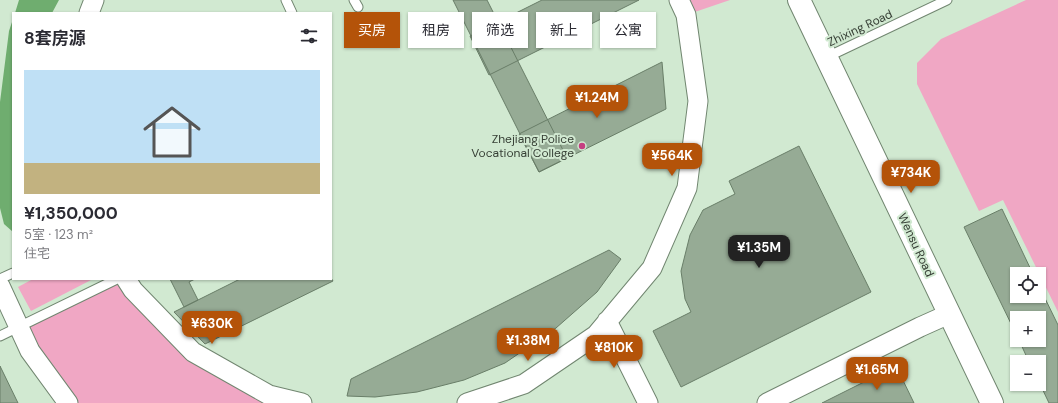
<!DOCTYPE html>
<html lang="zh">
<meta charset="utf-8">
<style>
:root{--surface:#fff;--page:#f7f7f7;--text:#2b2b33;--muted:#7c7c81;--line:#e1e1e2;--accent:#b45309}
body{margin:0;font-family:"DM Sans","Noto Sans SC",sans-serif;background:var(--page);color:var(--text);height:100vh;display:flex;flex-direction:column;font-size:15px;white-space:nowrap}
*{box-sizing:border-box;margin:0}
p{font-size:13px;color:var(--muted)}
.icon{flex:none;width:22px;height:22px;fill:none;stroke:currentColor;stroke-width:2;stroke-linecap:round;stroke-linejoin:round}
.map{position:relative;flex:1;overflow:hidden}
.side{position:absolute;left:12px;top:12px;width:320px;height:268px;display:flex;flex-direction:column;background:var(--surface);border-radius:0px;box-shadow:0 1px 3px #0004}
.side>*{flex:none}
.banner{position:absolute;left:344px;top:12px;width:380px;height:36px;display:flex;gap:8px}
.tools{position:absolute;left:1010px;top:267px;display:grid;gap:8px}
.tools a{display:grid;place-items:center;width:36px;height:36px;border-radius:0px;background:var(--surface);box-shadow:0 1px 3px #0004;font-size:20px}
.price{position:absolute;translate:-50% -34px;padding:0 9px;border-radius:8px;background:var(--accent);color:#fff;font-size:13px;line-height:26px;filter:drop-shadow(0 1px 2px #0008)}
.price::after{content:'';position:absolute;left:50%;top:24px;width:12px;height:9px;margin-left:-6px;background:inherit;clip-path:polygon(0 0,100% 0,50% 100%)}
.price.active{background:#222;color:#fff}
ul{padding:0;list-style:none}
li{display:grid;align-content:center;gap:8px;height:212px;padding:0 12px}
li+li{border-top:1px solid var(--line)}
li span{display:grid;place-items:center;height:124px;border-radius:0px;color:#555}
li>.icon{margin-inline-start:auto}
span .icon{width:72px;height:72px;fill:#fffc;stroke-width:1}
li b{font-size:17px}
h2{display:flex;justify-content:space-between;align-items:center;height:48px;padding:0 12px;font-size:17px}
.pill{padding:0 14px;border-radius:0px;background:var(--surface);box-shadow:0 1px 3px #0004;font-size:14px;line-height:36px}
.pill.active{background:var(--accent);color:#fff}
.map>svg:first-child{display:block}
.green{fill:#f0a7c4}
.water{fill:#6fad6f}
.building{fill:#96ab95;stroke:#697e68}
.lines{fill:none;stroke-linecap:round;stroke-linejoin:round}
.service-casing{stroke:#718670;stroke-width:11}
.minor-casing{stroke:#718670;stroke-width:21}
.tertiary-casing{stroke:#718670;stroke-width:24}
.service{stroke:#fff;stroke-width:9}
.minor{stroke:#fff;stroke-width:19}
.tertiary{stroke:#fff;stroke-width:22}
.poi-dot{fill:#c53f81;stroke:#d1e9d1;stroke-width:1.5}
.labels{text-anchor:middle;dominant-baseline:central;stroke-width:4;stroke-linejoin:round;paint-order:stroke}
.street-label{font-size:12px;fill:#363f35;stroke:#d1e9d1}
.poi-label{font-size:12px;fill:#363f35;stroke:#d1e9d1;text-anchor:end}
</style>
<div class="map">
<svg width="1058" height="403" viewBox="0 0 1058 403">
<rect width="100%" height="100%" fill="#d1e9d1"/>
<path class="green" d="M 679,0 L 730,0 L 686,15 Z
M 1026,0 L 1058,0 L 1058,312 L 1003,200 L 979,211 L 917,84 L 917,63 L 941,39 Z
M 33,279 L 93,279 L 31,311 L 18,287 Z
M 117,279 L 193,352 L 302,403 L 68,403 L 19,327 Z"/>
<path class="water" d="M 19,0 L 59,0 L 52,13 L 15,13 Z
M 13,19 L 13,232 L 4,224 L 0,208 L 0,102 L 9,31 Z"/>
<path class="building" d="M 453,0 L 487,0 L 567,158 L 539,172 Z
M 542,0 L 639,0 L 489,75 L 470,36 Z
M 662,62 L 666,109 L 539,172 L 519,134 Z
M 799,146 L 871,292 L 681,387 L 653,331 L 691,312 L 685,299 L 681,271 L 690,235 L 703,210 L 735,194 L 729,181 Z
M 1002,209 L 1033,274 L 1017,274 L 1017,296 L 1039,296 L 1039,286 L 1058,325 L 1058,403 L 1049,403 L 1039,382 L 1039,362 L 1029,362 L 1019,340 L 1039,340 L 1039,318 L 1017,318 L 1017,336 L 964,227 Z
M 609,250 L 621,259 L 597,292 L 556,328 L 505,363 L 464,380 L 417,392 L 375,397 L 347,396 L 351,379 Z
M 331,278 L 333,281 L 205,344 L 174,312 L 240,279 L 331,279 Z
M 170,279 L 195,279 L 189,282 L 198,300 L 184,307 Z
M 0,366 L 18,403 L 0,403 Z
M 896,366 L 914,403 L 822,403 Z"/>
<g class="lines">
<defs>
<path id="service" d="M 286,0 L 292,13
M 354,0 L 358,7
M 827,57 L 947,0
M 0,279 L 13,273
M 0,336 L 117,279"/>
<path id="minor" d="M 89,13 L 94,0
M 126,279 L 133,290 L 193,352 L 269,395 L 302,403
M 0,286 L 30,351 L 68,403
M 607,321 L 648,403
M 467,403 L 524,384 L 596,335 L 652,268 L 687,188 L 698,101 L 686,15 L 679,0
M 767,403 L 920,327 L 949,314"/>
<path id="tertiary" d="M 799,0 L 992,403"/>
</defs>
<use href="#service" class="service-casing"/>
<use href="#minor" class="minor-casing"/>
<use href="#tertiary" class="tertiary-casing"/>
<use href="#service" class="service"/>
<use href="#minor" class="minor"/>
<use href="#tertiary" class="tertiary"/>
</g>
<circle class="poi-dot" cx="582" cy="146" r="4"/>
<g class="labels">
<g class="street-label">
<text transform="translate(860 28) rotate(-25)">Zhixing Road</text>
<text transform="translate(916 245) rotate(65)">Wensu Road</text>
</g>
<g class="poi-label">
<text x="574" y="139">Zhejiang Police<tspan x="574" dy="14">Vocational College</tspan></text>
</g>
</g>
</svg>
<div class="tools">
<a><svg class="icon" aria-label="locate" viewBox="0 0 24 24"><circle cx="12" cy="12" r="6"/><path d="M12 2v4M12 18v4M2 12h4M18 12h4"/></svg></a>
<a>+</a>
<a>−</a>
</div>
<b class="price" style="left:597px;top:119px">¥1.24M</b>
<b class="price" style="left:672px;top:177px">¥564K</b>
<b class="price" style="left:911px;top:194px">¥734K</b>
<b class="price active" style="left:759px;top:269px">¥1.35M</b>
<b class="price" style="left:212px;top:345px">¥630K</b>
<b class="price" style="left:528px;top:362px">¥1.38M</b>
<b class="price" style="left:614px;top:369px">¥810K</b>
<b class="price" style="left:877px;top:391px">¥1.65M</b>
<div class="banner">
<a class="pill active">买房</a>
<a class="pill">租房</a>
<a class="pill">筛选</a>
<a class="pill">新上</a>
<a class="pill">公寓</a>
</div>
<section class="side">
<h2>8套房源<svg class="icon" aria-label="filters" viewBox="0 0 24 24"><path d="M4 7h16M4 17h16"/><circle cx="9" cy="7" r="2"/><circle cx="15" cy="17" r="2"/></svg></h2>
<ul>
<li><span style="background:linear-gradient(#bfe0f5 75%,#c2b280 0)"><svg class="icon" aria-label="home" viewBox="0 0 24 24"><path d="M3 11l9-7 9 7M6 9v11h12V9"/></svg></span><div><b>¥1,350,000</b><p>5室 · 123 m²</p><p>住宅</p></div></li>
</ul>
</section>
</div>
